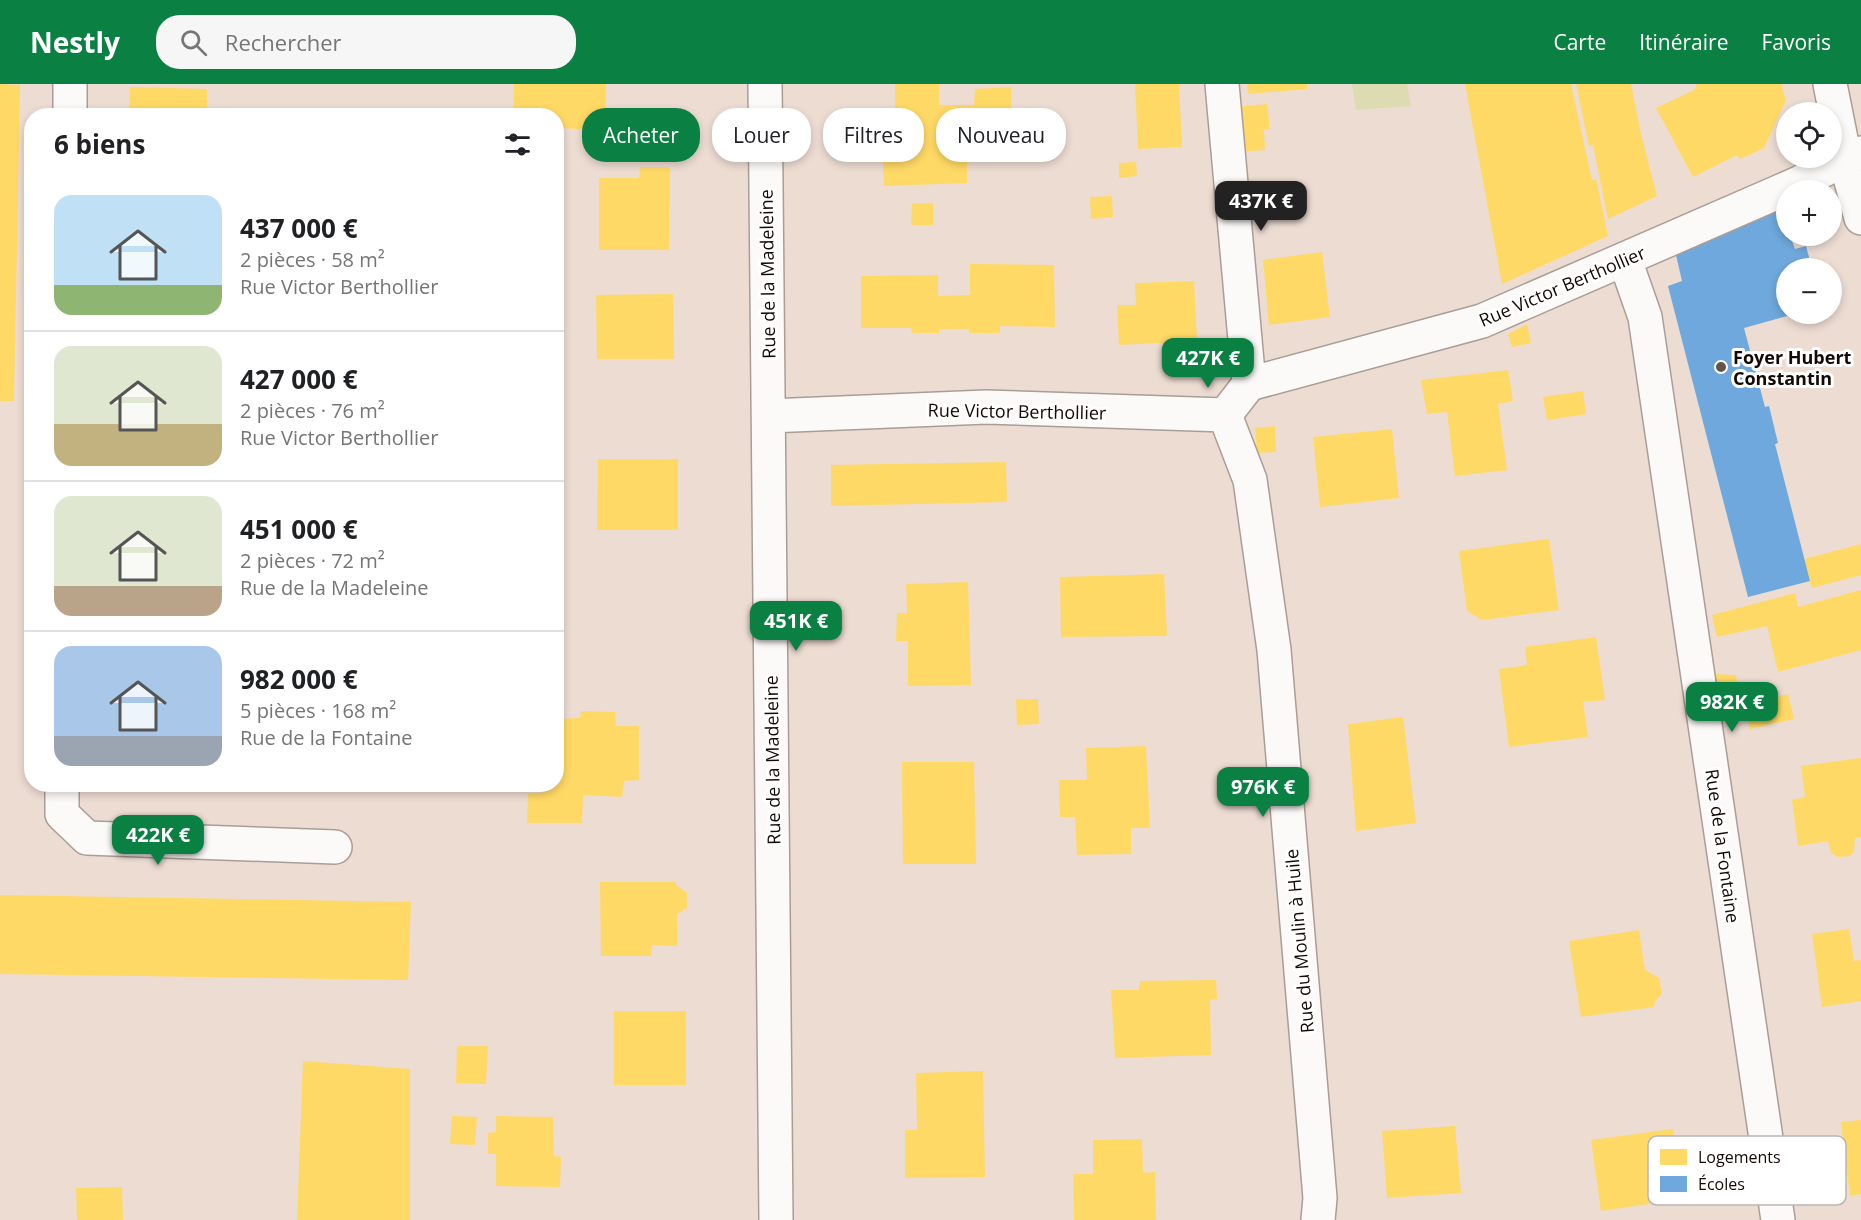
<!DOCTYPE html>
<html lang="fr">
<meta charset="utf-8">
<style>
:root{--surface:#fff;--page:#f6f6f6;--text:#202124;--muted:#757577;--line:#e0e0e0;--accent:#0b8043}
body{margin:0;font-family:"Open Sans",sans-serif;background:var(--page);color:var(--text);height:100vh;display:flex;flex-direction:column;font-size:22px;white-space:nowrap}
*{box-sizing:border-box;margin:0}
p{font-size:20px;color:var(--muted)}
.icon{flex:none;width:33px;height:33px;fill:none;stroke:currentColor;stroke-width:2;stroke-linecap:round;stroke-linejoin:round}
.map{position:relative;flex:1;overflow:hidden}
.details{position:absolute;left:24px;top:24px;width:540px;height:684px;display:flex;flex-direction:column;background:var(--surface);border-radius:24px;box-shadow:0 3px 9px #0003}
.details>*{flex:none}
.guide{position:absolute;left:582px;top:24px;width:570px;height:54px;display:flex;gap:12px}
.fabs{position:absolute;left:1776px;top:18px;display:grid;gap:12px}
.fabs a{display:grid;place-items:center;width:66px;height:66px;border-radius:50%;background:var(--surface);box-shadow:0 3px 9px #0003;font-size:30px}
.price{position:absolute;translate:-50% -51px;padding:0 14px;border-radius:12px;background:var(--accent);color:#fff;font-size:20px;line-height:39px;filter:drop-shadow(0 2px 3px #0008)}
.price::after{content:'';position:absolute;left:50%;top:36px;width:18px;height:14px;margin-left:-9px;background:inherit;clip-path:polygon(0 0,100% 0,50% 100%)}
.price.on{background:#222;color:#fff}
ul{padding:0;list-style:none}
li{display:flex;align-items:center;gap:18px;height:150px;padding:0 30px}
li+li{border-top:2px solid var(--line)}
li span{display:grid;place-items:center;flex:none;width:168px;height:120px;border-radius:18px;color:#555}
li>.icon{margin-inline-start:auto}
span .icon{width:72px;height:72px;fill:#fffc;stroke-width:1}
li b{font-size:26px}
h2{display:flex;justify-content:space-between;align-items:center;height:72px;padding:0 30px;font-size:26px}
.chip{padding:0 21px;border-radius:24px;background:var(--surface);box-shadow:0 3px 9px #0003;font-size:21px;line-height:54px}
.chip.on{background:var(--accent);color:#fff}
header{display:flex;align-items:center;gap:36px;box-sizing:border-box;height:84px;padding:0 30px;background:var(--accent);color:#fff}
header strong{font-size:28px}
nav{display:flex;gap:33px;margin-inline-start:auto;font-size:21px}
.search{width:420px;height:54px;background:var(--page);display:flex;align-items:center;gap:15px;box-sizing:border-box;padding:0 21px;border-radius:24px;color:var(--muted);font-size:22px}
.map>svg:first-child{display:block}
.green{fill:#dddbb2}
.homes{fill:#ffd966}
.schools{fill:#6fa8dc}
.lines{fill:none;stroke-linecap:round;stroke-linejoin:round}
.street-casing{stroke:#aa9d96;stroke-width:36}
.street{stroke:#fcfaf8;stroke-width:33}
.poi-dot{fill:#60544d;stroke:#fff;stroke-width:2}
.labels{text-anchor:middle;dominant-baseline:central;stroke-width:6;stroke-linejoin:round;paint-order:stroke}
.street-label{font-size:18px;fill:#140a05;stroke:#fff}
.poi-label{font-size:18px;font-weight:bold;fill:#140a05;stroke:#fff;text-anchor:start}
.key{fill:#fff;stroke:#b8b6b4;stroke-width:1.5}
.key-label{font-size:16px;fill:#140a05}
</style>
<header>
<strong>Nestly</strong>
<div class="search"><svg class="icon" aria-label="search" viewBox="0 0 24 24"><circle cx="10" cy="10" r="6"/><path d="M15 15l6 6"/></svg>Rechercher</div>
<nav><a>Carte</a><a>Itinéraire</a><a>Favoris</a></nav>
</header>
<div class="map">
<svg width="1861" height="1136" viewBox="0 0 1861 1136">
<rect width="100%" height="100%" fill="#eddcd2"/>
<path class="green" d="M 1352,0 L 1407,0 L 1411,22 L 1356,26 Z"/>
<path class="homes" d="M 0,0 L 20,1 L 14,317 L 0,317 Z
M 514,0 L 606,0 L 605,46 L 556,44 L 556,32 L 513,32 Z
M 895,0 L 939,0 L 939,21 L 974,21 L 975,5 L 1011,3 L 1012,62 L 977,61 L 975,77 L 967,77 L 967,99 L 884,102 L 883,77 L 866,78 L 865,51 L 895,51 Z
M 1135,0 L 1179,0 L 1182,63 L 1138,65 Z
M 1247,0 L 1307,0 L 1307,5 L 1248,10 Z
M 1465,0 L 1571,0 L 1592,96 L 1596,95 L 1608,152 L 1502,200 Z
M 1576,0 L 1631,0 L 1641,50 L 1657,112 L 1608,135 L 1593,61 L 1589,62 Z
M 1697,0 L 1781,0 L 1786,16 L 1764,64 L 1740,75 L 1737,71 L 1693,93 L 1656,24 L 1694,6 Z
M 130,3 L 207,5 L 207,32 L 129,32 Z
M 1267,20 L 1270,45 L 1256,46 L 1264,46 L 1265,66 L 1238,68 L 1233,23 Z
M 1136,78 L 1137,92 L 1119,94 L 1119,79 Z
M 640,83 L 670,83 L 669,166 L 599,166 L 599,94 L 639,94 Z
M 1112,112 L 1113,133 L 1091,135 L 1090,113 Z
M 912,119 L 933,119 L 933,141 L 911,141 Z
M 1322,168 L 1330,233 L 1269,241 L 1263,176 Z
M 970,180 L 1054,181 L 1055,243 L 1000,242 L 1000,249 L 969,249 L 969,245 L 939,245 L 939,249 L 912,249 L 911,244 L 861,244 L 861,192 L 938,191 L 938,212 L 970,211 Z
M 1194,197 L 1197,257 L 1119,261 L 1117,221 L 1136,221 L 1135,199 Z
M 673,210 L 674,275 L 597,275 L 596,211 Z
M 1527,240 L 1531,259 L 1512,263 L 1508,250 Z
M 1508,286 L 1513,317 L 1498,320 L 1507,386 L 1455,392 L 1447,328 L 1427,330 L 1421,296 Z
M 1583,307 L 1586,330 L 1547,336 L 1543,313 Z
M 1275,342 L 1276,368 L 1257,369 L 1255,344 Z
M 1392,345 L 1399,414 L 1320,423 L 1313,353 Z
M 598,375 L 678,375 L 678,446 L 597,446 Z
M 1006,378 L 1007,418 L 831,422 L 831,381 Z
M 1549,455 L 1559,526 L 1482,536 L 1467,527 L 1459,467 Z
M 1861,460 L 1861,491 L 1812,504 L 1804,475 Z
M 1164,490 L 1167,552 L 1061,553 L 1060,493 Z
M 968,498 L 971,601 L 908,602 L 908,557 L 896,557 L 897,529 L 907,529 L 906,500 Z
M 1861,506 L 1861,566 L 1778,588 L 1767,542 L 1717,553 L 1712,531 L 1795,509 L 1798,523 Z
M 1596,553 L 1605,616 L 1583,618 L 1588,653 L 1509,663 L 1499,585 L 1527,581 L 1525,563 Z
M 1713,590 L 1736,591 L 1740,623 L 1719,629 Z
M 1788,610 L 1794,635 L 1750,645 L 1745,622 Z
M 1016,615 L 1038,615 L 1039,640 L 1017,641 Z
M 581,627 L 615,628 L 616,642 L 639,642 L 639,696 L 624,697 L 622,713 L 583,711 L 582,739 L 527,739 L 528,709 L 541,709 L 541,700 L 556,700 L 556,635 L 580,634 Z
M 1403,633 L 1416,739 L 1356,747 L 1348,640 Z
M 1146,662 L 1150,744 L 1131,744 L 1131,770 L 1077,771 L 1075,733 L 1060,733 L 1059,696 L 1087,696 L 1086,664 Z
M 1861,674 L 1861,753 L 1855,754 L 1854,767 L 1850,772 L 1838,773 L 1831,769 L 1828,757 L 1798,762 L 1792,716 L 1805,713 L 1801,682 Z
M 902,678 L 974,678 L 976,780 L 903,780 Z
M 600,798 L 676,798 L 676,801 L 687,809 L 687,824 L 677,830 L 677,862 L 652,861 L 651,872 L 601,872 Z
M 0,811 L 411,818 L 408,896 L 0,890 Z
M 1849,845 L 1854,877 L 1861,876 L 1861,917 L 1822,923 L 1812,850 Z
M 1639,846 L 1645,886 L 1659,894 L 1662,910 L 1655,917 L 1654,923 L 1581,933 L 1569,857 Z
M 1216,896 L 1217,915 L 1210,916 L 1211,971 L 1115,974 L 1111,906 L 1139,906 L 1140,897 Z
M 614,927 L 686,927 L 686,1001 L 614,1001 Z
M 457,962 L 488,962 L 486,1000 L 456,999 Z
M 303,977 L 410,985 L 410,1136 L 297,1136 Z
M 983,987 L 985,1093 L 905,1094 L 905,1046 L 917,1046 L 916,989 Z
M 452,1032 L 477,1033 L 475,1061 L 450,1060 Z
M 496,1032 L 553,1033 L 554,1072 L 561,1073 L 560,1103 L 496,1102 L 496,1070 L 488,1070 L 488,1049 L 496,1048 Z
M 1861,1036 L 1861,1110 L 1850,1112 L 1841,1038 Z
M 1455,1042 L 1461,1109 L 1387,1114 L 1382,1047 Z
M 1673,1045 L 1683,1115 L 1601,1127 L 1591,1056 Z
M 1142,1055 L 1143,1089 L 1155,1088 L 1156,1136 L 1074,1136 L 1073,1090 L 1093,1090 L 1093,1056 Z
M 122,1103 L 123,1136 L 77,1136 L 76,1104 Z"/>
<path class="schools" d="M 1778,124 L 1786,144 L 1786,152 L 1790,152 L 1795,165 L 1806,162 L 1812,184 L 1786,184 L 1786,230 L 1794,230 L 1744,244 L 1765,323 L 1769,322 L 1778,359 L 1775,360 L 1810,497 L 1748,513 L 1668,202 L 1682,197 L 1676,171 Z"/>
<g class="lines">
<defs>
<path id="street" d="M 765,0 L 776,1136
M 1222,0 L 1249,300
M 1830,0 L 1845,75 L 1861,134
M 70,32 L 70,0
M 1625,176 L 1645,233 L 1778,1136
M 1225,331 L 1250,396 L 1274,566 L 1320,1114 L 1318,1136
M 769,332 L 986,323 L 1225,331 L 1249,300 L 1482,237 L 1799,99 L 1845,75 L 1861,69
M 62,700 L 62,730 L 87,754 L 335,763"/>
</defs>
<use href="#street" class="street-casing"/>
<use href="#street" class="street"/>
</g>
<circle class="poi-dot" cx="1721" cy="283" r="6"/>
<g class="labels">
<g class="street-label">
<text transform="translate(767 190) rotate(-91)">Rue de la Madeleine</text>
<text transform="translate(1562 202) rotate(-23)">Rue Victor Berthollier</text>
<text transform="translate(1017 327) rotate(1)">Rue Victor Berthollier</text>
<text transform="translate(772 676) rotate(-91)">Rue de la Madeleine</text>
<text transform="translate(1723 762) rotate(82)">Rue de la Fontaine</text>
<text transform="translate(1299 857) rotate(-95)">Rue du Moulin à Huile</text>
</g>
<g class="poi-label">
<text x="1733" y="273">Foyer Hubert<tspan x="1733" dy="21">Constantin</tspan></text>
</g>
</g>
<rect x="1648" y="1052" width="198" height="69" rx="9" class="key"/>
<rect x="1660" y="1065" width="27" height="16" fill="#ffd966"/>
<rect x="1660" y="1092" width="27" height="16" fill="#6fa8dc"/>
<g class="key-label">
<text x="1698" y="1079">Logements</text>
<text x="1698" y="1106">Écoles</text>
</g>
</svg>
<div class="fabs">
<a><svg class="icon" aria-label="locate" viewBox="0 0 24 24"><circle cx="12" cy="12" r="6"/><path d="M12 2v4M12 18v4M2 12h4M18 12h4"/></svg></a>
<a>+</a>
<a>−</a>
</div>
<b class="price on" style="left:1261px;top:148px">437K €</b>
<b class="price" style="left:1208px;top:305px">427K €</b>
<b class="price" style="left:796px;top:568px">451K €</b>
<b class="price" style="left:1732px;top:649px">982K €</b>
<b class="price" style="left:1263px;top:734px">976K €</b>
<b class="price" style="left:158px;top:782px">422K €</b>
<div class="guide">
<a class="chip on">Acheter</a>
<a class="chip">Louer</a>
<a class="chip">Filtres</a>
<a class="chip">Nouveau</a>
</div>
<section class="details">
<h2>6 biens<svg class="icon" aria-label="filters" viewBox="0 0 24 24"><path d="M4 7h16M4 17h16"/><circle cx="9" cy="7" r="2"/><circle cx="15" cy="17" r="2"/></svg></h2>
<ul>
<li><span style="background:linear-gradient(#bfe0f5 75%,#8fb573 0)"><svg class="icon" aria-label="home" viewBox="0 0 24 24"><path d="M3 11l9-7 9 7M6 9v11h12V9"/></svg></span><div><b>437 000 €</b><p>2 pièces · 58 m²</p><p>Rue Victor Berthollier</p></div></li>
<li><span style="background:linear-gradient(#dfe7d0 65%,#c2b280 0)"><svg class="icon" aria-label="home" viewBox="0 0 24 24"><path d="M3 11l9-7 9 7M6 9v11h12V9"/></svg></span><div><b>427 000 €</b><p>2 pièces · 76 m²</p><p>Rue Victor Berthollier</p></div></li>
<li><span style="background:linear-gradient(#dfe7d0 75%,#b9a48a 0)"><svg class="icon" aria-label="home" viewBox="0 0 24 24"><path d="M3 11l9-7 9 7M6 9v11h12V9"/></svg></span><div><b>451 000 €</b><p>2 pièces · 72 m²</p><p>Rue de la Madeleine</p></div></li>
<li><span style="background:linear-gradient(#a9c7e8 75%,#9aa5b1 0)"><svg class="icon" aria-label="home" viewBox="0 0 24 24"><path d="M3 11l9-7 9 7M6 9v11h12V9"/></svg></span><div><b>982 000 €</b><p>5 pièces · 168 m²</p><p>Rue de la Fontaine</p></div></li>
</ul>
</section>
</div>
